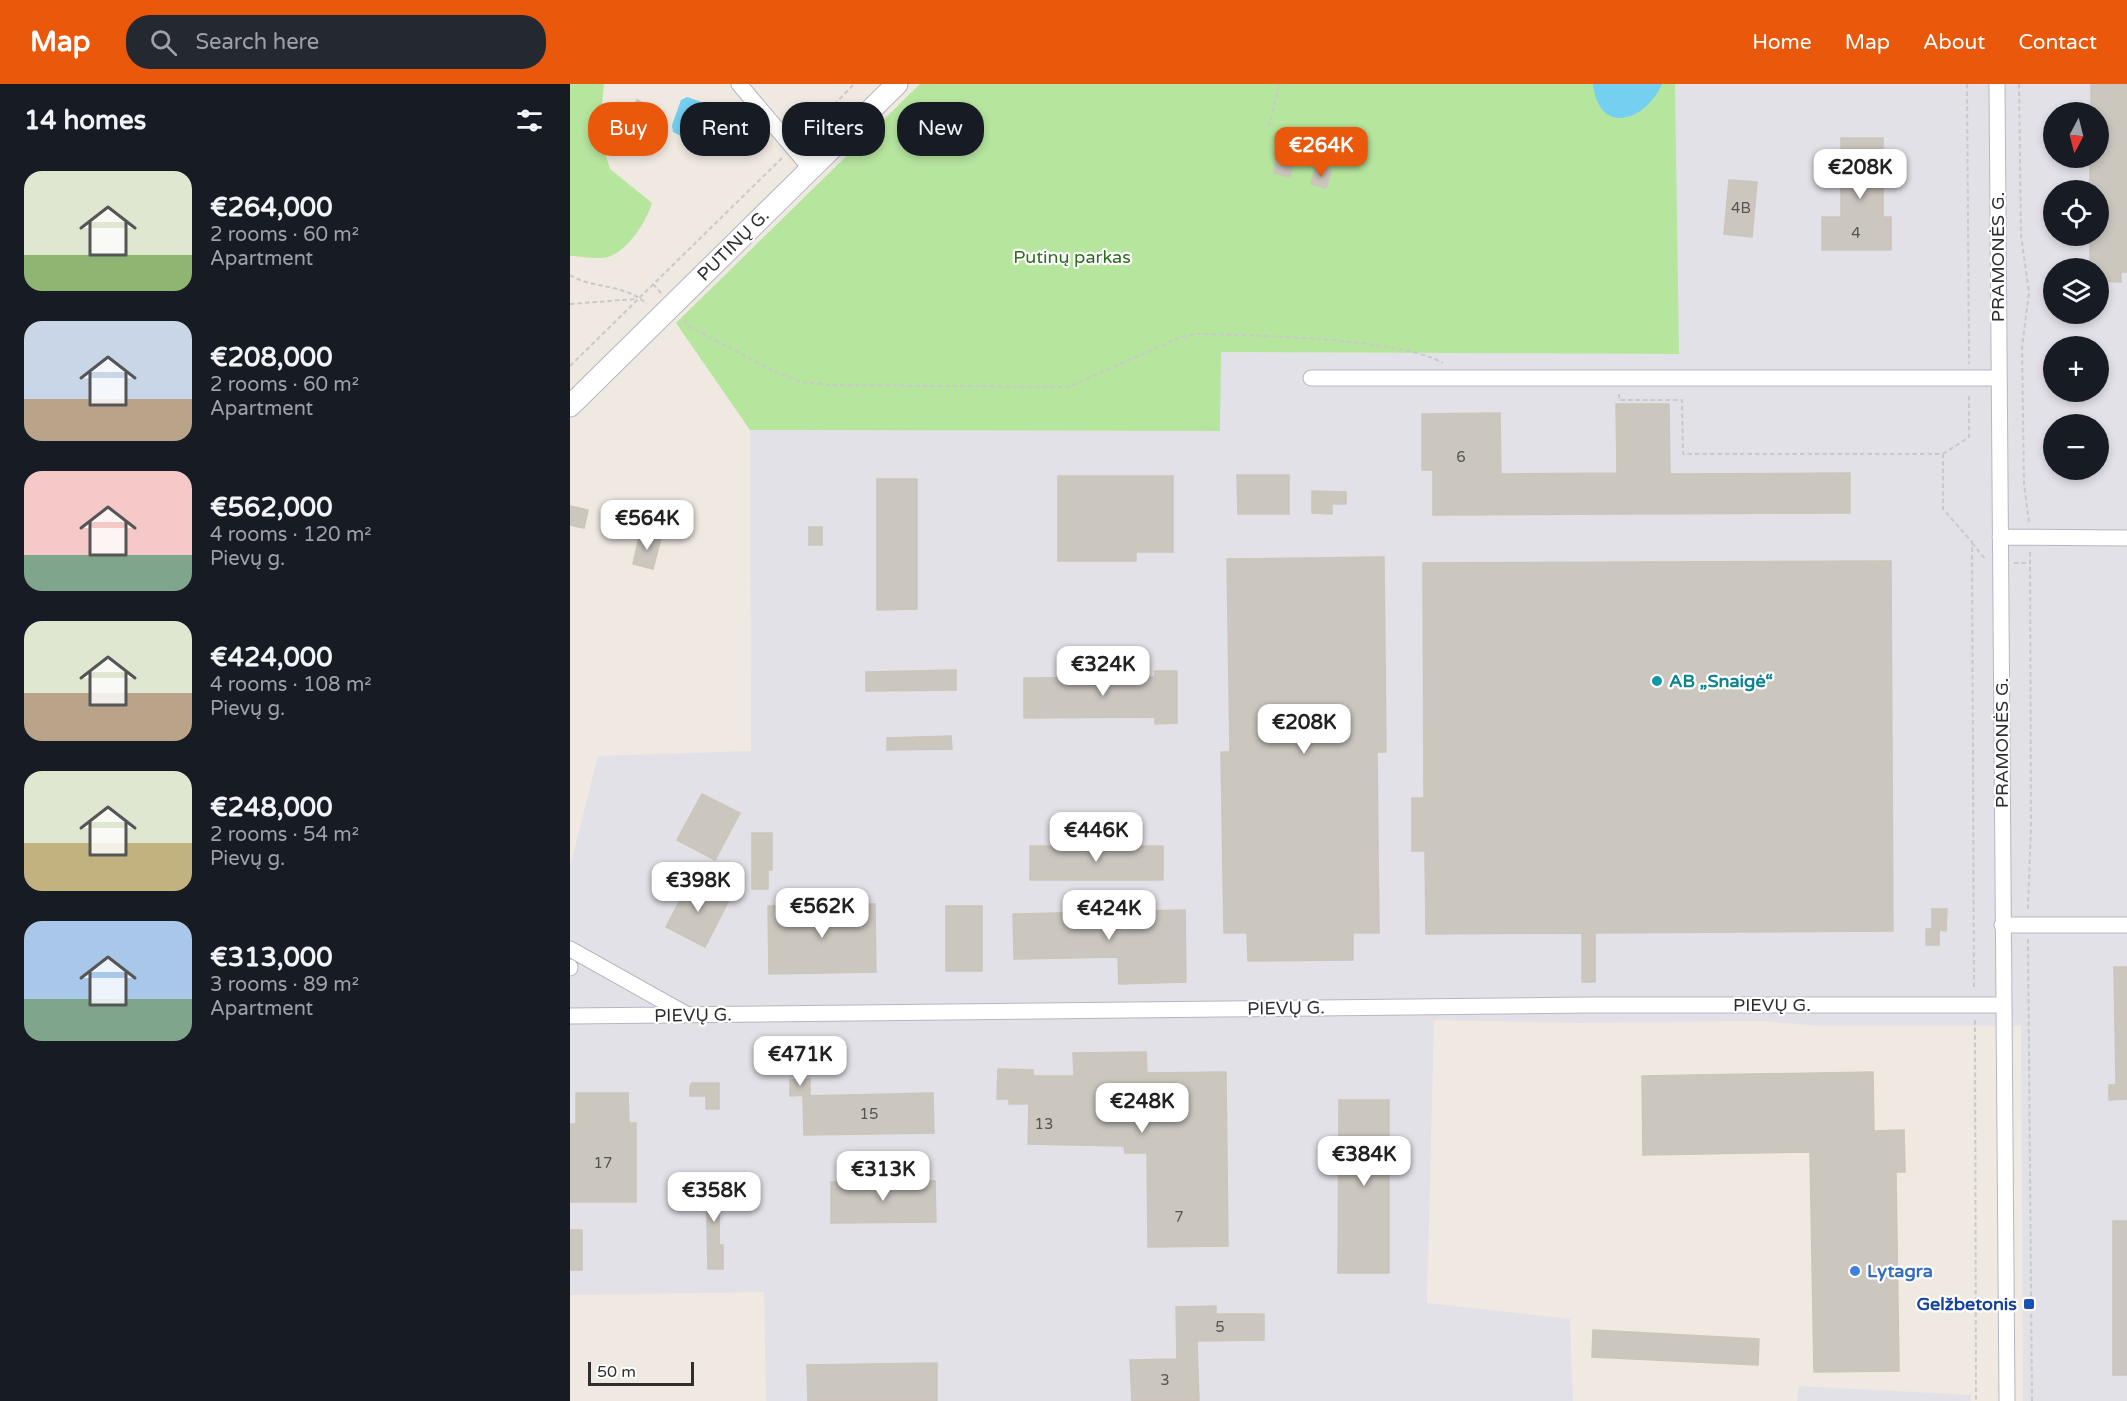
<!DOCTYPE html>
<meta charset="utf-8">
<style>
:root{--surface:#171b24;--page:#242831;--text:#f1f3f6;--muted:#9ea1a6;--accent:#ea580c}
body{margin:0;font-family:"Varela Round",sans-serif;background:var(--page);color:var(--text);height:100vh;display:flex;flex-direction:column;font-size:22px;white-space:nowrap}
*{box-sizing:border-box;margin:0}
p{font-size:20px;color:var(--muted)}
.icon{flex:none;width:33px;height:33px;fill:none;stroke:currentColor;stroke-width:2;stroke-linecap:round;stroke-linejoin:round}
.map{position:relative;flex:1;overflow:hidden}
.sheet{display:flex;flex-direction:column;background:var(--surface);width:570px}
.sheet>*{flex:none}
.hud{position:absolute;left:18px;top:18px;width:570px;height:54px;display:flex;gap:12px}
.needle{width:39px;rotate:187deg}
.tools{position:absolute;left:1473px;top:18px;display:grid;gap:12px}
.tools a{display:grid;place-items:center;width:66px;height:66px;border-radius:50%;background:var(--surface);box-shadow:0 3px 9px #0003;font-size:30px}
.scale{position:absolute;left:18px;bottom:15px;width:106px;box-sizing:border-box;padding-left:6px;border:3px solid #2e2e2e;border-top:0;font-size:16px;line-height:21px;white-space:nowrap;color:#2e2e2e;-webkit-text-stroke:4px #fff;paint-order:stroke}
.price{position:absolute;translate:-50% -51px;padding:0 14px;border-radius:12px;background:#fff;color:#222;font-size:20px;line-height:39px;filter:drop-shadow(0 2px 3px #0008)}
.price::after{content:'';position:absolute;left:50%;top:36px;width:18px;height:14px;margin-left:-9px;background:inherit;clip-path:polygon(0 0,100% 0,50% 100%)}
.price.current{background:var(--accent);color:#fff}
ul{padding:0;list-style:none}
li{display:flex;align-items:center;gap:18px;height:150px;padding:0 24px}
li span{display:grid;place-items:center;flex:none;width:168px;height:120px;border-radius:18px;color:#555}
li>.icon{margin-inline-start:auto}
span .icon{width:72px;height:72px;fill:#fffc;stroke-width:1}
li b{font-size:26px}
h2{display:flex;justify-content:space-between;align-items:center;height:72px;padding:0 24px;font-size:26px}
.chip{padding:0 21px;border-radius:24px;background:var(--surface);box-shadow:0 3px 9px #0003;font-size:21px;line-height:54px}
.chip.current{background:var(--accent);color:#fff}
header{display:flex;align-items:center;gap:36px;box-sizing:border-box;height:84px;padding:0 30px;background:var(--accent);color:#fff}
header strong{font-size:28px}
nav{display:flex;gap:33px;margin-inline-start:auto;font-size:21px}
.search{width:420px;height:54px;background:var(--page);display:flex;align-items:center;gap:15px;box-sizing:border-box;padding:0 21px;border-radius:24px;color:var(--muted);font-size:22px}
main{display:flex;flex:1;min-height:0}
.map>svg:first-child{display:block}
.industrial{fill:#e3e1e8;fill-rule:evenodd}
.green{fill:#b6e59e}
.water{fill:#75cff0}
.building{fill:#cbc7bf;stroke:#cbc5ba;stroke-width:1.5}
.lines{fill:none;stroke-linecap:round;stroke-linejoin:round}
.street-casing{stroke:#b4b7c1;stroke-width:17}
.secondary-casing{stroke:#b4b7c1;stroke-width:23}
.path{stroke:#c9c9c9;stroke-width:2;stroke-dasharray:4.5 3;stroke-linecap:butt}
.street{stroke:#fff;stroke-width:15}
.secondary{stroke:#fff;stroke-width:21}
.culture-dot{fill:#0f9aa8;stroke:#fff;stroke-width:2}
.shop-dot{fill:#3f7fe0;stroke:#fff;stroke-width:2}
.transit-dot{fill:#1a4fb4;stroke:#fff;stroke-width:2}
.labels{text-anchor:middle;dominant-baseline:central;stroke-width:4.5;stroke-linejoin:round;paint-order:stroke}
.number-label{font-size:15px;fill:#555452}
.street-label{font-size:18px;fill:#2e2e2e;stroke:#fff}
.park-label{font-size:18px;fill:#2c6e1b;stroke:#fff}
.culture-label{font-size:18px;font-weight:bold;fill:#0d838f;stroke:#fff;text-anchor:start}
.shop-label{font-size:18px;font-weight:bold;fill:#366cbe;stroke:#fff;text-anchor:start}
.transit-label{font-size:18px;font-weight:bold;fill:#164399;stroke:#fff;text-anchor:end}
</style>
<header>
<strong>Map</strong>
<div class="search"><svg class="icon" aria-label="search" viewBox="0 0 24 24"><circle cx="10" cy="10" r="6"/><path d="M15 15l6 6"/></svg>Search here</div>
<nav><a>Home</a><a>Map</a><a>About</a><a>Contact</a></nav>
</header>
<main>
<section class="sheet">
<h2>14 homes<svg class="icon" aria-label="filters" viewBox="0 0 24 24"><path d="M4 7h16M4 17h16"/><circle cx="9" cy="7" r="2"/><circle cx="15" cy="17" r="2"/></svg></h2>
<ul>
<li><span style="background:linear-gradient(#dfe7d0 70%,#8fb573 0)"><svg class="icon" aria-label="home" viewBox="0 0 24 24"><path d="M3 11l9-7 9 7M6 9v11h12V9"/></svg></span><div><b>€264,000</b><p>2 rooms · 60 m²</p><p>Apartment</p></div></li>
<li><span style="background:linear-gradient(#c9d6e8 65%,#b9a48a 0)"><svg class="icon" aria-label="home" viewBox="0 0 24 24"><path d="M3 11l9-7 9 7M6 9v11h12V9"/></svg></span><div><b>€208,000</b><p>2 rooms · 60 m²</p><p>Apartment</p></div></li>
<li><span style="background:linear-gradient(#f6c9c9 70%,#7fa58c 0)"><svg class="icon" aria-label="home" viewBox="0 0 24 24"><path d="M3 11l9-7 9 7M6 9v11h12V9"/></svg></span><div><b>€562,000</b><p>4 rooms · 120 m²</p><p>Pievų g.</p></div></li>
<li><span style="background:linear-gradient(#dfe7d0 60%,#b9a48a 0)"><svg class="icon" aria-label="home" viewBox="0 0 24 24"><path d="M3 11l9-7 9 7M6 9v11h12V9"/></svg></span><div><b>€424,000</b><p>4 rooms · 108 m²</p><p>Pievų g.</p></div></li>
<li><span style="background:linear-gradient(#dfe7d0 60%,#c2b280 0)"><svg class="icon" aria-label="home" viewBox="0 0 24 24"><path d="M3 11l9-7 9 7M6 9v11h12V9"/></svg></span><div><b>€248,000</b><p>2 rooms · 54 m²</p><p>Pievų g.</p></div></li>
<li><span style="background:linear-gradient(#a9c7e8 65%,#7fa58c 0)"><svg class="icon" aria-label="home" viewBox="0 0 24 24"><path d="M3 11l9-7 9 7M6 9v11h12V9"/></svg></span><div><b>€313,000</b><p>3 rooms · 89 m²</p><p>Apartment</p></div></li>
</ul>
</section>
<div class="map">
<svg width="1557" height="1317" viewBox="0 0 1557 1317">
<rect width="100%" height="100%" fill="#efe9e1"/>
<path class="industrial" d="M 1105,0 L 1557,0 L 1557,1317 L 1453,1317 L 1451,942 L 1253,942 L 1191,937 L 1010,939 L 864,936 L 857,1219 L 1000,1235 L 1003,1317 L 196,1317 L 194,1208 L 0,1211 L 0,782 L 28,672 L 181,667 L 180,346 L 650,347 L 650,268 L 1108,270 ZM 1484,28 L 1528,28 L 1528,74 L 1484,74 ZM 1484,106 L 1528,106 L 1528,152 L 1484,152 ZM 1484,184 L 1528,184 L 1528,230 L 1484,230 ZM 1484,262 L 1528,262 L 1528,308 L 1484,308 ZM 1484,340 L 1528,340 L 1528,386 L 1484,386 Z
M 1229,1302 L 1401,1311 L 1401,1317 L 1227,1317 Z"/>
<path class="green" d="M 0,0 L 34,0 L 29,50 L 40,85 L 82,119 C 76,138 58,167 38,173 C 28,176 10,172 0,172 Z
M 350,0 L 1105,0 L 1109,270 L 651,268 L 650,347 L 180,346 L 106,239 Z"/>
<path class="water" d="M 1023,0 L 1092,0 C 1076,37 1029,53 1023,0 Z
M 117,13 L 129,17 L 137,23 L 130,48 L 125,53 L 115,54 L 103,48 L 102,41 L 111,16 Z"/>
<path class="building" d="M 1521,0 L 1557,0 L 1557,188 L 1551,188 L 1551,198 L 1528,197 L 1528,184 L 1520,184 L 1520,152 L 1528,152 L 1528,106 L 1520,106 L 1520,74 L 1528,74 L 1528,28 L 1521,28 Z
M 67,16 L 89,27 L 79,47 L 57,36 Z
M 1271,54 L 1313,54 L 1313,133 L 1321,133 L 1321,166 L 1252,166 L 1252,133 L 1271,133 Z
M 707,67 L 725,71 L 720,93 L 704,89 Z
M 746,83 L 761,87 L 756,104 L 741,100 Z
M 1159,96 L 1187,98 L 1182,153 L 1154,150 Z
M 1046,320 L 1099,320 L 1100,390 L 1280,389 L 1280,429 L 863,431 L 863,386 L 852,386 L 852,330 L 930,329 L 931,390 L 1047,389 Z
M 667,391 L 719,391 L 719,430 L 668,430 Z
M 488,392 L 603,392 L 603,468 L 566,468 L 566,477 L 488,477 Z
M 307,395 L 347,395 L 347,525 L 307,526 Z
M 742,407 L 776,408 L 776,420 L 762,420 L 762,430 L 742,429 Z
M 0,422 L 18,426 L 14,444 L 0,441 Z
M 239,443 L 252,443 L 252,461 L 239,461 Z
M 70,449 L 91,454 L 83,485 L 63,480 Z
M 814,473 L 816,668 L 807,668 L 809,849 L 783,849 L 783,876 L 678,877 L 677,849 L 654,849 L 651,668 L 660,668 L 657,475 Z
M 1321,477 L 1323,847 L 1025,849 L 1025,898 L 1012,898 L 1012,849 L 856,850 L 855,767 L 842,767 L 842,714 L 854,714 L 853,479 Z
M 386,586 L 386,606 L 296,607 L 296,588 Z
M 585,587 L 607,587 L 607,639 L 585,640 L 585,633 L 454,634 L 454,594 L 585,593 Z
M 381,652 L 382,665 L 317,666 L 317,654 Z
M 132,710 L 170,729 L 145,776 L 107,756 Z
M 182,749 L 202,749 L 202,786 L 198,786 L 198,805 L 182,805 Z
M 460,762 L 593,762 L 593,796 L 460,796 Z
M 121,795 L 160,814 L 135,863 L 96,843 Z
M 305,820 L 306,888 L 199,890 L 198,822 Z
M 376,822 L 412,822 L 412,887 L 376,887 Z
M 1362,825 L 1377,825 L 1376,847 L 1369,846 L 1369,861 L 1356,861 L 1356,845 L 1362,845 Z
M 615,826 L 616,898 L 549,900 L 548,873 L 444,875 L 443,830 Z
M 1544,883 L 1557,883 L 1557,1015 L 1539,1016 L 1539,1001 L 1546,1001 Z
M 576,968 L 577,989 L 656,988 L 658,1162 L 578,1163 L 577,1069 L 555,1069 L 554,1062 L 458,1060 L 459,1020 L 439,1020 L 439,1015 L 427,1015 L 428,985 L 463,986 L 463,992 L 504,992 L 503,969 Z
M 1303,988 L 1304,1047 L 1334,1046 L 1335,1088 L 1326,1088 L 1329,1287 L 1244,1288 L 1240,1068 L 1073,1071 L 1072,992 Z
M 240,995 L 240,1011 L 220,1012 L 220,996 Z
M 122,999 L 149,999 L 149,1025 L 136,1025 L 136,1012 L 120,1012 L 120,1002 Z
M 6,1009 L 58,1009 L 59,1039 L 66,1039 L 66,1118 L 0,1118 L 0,1040 L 6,1040 Z
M 363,1009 L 364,1049 L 234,1051 L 233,1012 Z
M 769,1016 L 819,1016 L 819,1189 L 768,1189 Z
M 136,1091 L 150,1091 L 149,1161 L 153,1161 L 153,1185 L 138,1185 Z
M 365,1097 L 366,1138 L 261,1139 L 261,1098 Z
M 1543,1137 L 1557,1137 L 1557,1291 L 1543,1291 Z
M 0,1146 L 12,1146 L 12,1186 L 0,1186 Z
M 646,1222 L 646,1230 L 694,1230 L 694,1256 L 627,1257 L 629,1317 L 562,1317 L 560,1276 L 607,1275 L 606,1223 Z
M 1023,1246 L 1189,1255 L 1188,1281 L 1022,1273 Z
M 367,1279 L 367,1317 L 238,1317 L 237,1281 Z"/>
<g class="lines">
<defs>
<path id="street" d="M 169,0 L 241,85
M 1427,0 L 1437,1317
M 741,294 L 1428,294
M 1430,453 L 1557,454
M 1432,841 L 1557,841
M 0,865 L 116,930
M 0,883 L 0,884
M 0,932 L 1019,921 L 1433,921"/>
<path id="secondary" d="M 0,322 L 327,0"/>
</defs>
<use href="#street" class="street-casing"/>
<use href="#secondary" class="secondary-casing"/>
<path class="path" d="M 1397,0 L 1399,280
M 1449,0 L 1451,151 L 1459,209 L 1452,263 L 1454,400 L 1459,438
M 699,43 L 709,0
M 233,53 L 284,0
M 0,191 C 25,206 51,198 77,220
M 83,200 L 91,209
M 0,220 L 66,215
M 114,236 L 120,243 L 204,287 L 231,298 L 261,301 L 498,303 L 611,253 L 626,250 C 680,251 830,254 873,279
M 0,282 L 212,74
M 1049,310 L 1049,316 L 1112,316 L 1113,370 L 1373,370 L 1373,425 L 1402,458 L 1404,906
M 1373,370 L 1399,353 L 1399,309
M 1402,459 L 1416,476
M 1444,479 L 1459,479
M 1458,825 L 1461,742 L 1460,468
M 1458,855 L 1462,1317
M 1405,936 L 1406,1317"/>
<use href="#street" class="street"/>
<use href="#secondary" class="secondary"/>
</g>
<circle class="culture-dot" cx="1087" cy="597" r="6"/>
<circle class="shop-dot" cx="1285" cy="1187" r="6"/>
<rect class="transit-dot" x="1453" y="1214" width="12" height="12" rx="3"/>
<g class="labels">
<g class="number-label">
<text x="1171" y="124">4B</text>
<text x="1286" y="149">4</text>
<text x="891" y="373">6</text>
<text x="299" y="1030">15</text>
<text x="474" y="1040">13</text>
<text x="33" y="1079">17</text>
<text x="609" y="1133">7</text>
<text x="650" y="1243">5</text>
<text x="595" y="1296">3</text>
</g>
<g class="street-label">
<text transform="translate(163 161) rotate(-45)">PUTINŲ G.</text>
<text transform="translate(1428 173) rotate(-90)">PRAMONĖS G.</text>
<text transform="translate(1432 659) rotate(-90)">PRAMONĖS G.</text>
<text x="1202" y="921">PIEVŲ G.</text>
<text transform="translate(716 924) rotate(-1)">PIEVŲ G.</text>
<text transform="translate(123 931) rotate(-1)">PIEVŲ G.</text>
</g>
<g class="park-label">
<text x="502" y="173">Putinų parkas</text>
</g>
<g class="culture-label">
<text x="1099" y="597">AB „Snaigė“</text>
</g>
<g class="shop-label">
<text x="1297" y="1187">Lytagra</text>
</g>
<g class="transit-label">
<text x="1447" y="1220">Gelžbetonis</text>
</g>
</g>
</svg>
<div class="tools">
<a><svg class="needle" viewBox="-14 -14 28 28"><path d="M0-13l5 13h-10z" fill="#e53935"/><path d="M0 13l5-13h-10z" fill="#9ea1a6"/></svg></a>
<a><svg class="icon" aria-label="locate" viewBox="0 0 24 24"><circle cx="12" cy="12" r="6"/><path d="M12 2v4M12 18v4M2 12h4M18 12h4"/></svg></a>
<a><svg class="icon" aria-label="layers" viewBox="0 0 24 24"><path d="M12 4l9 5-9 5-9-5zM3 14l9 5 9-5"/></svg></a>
<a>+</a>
<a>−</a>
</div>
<div class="scale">50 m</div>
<b class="price current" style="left:751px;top:94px">€264K</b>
<b class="price" style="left:1290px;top:116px">€208K</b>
<b class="price" style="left:77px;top:467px">€564K</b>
<b class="price" style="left:533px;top:613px">€324K</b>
<b class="price" style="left:734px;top:671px">€208K</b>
<b class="price" style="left:526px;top:779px">€446K</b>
<b class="price" style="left:128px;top:829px">€398K</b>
<b class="price" style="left:252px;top:855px">€562K</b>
<b class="price" style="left:539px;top:857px">€424K</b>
<b class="price" style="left:230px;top:1003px">€471K</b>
<b class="price" style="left:572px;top:1050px">€248K</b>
<b class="price" style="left:794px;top:1103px">€384K</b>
<b class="price" style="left:313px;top:1118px">€313K</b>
<b class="price" style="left:144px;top:1139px">€358K</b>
<div class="hud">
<a class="chip current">Buy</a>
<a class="chip">Rent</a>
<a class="chip">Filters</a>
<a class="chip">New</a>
</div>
</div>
</main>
